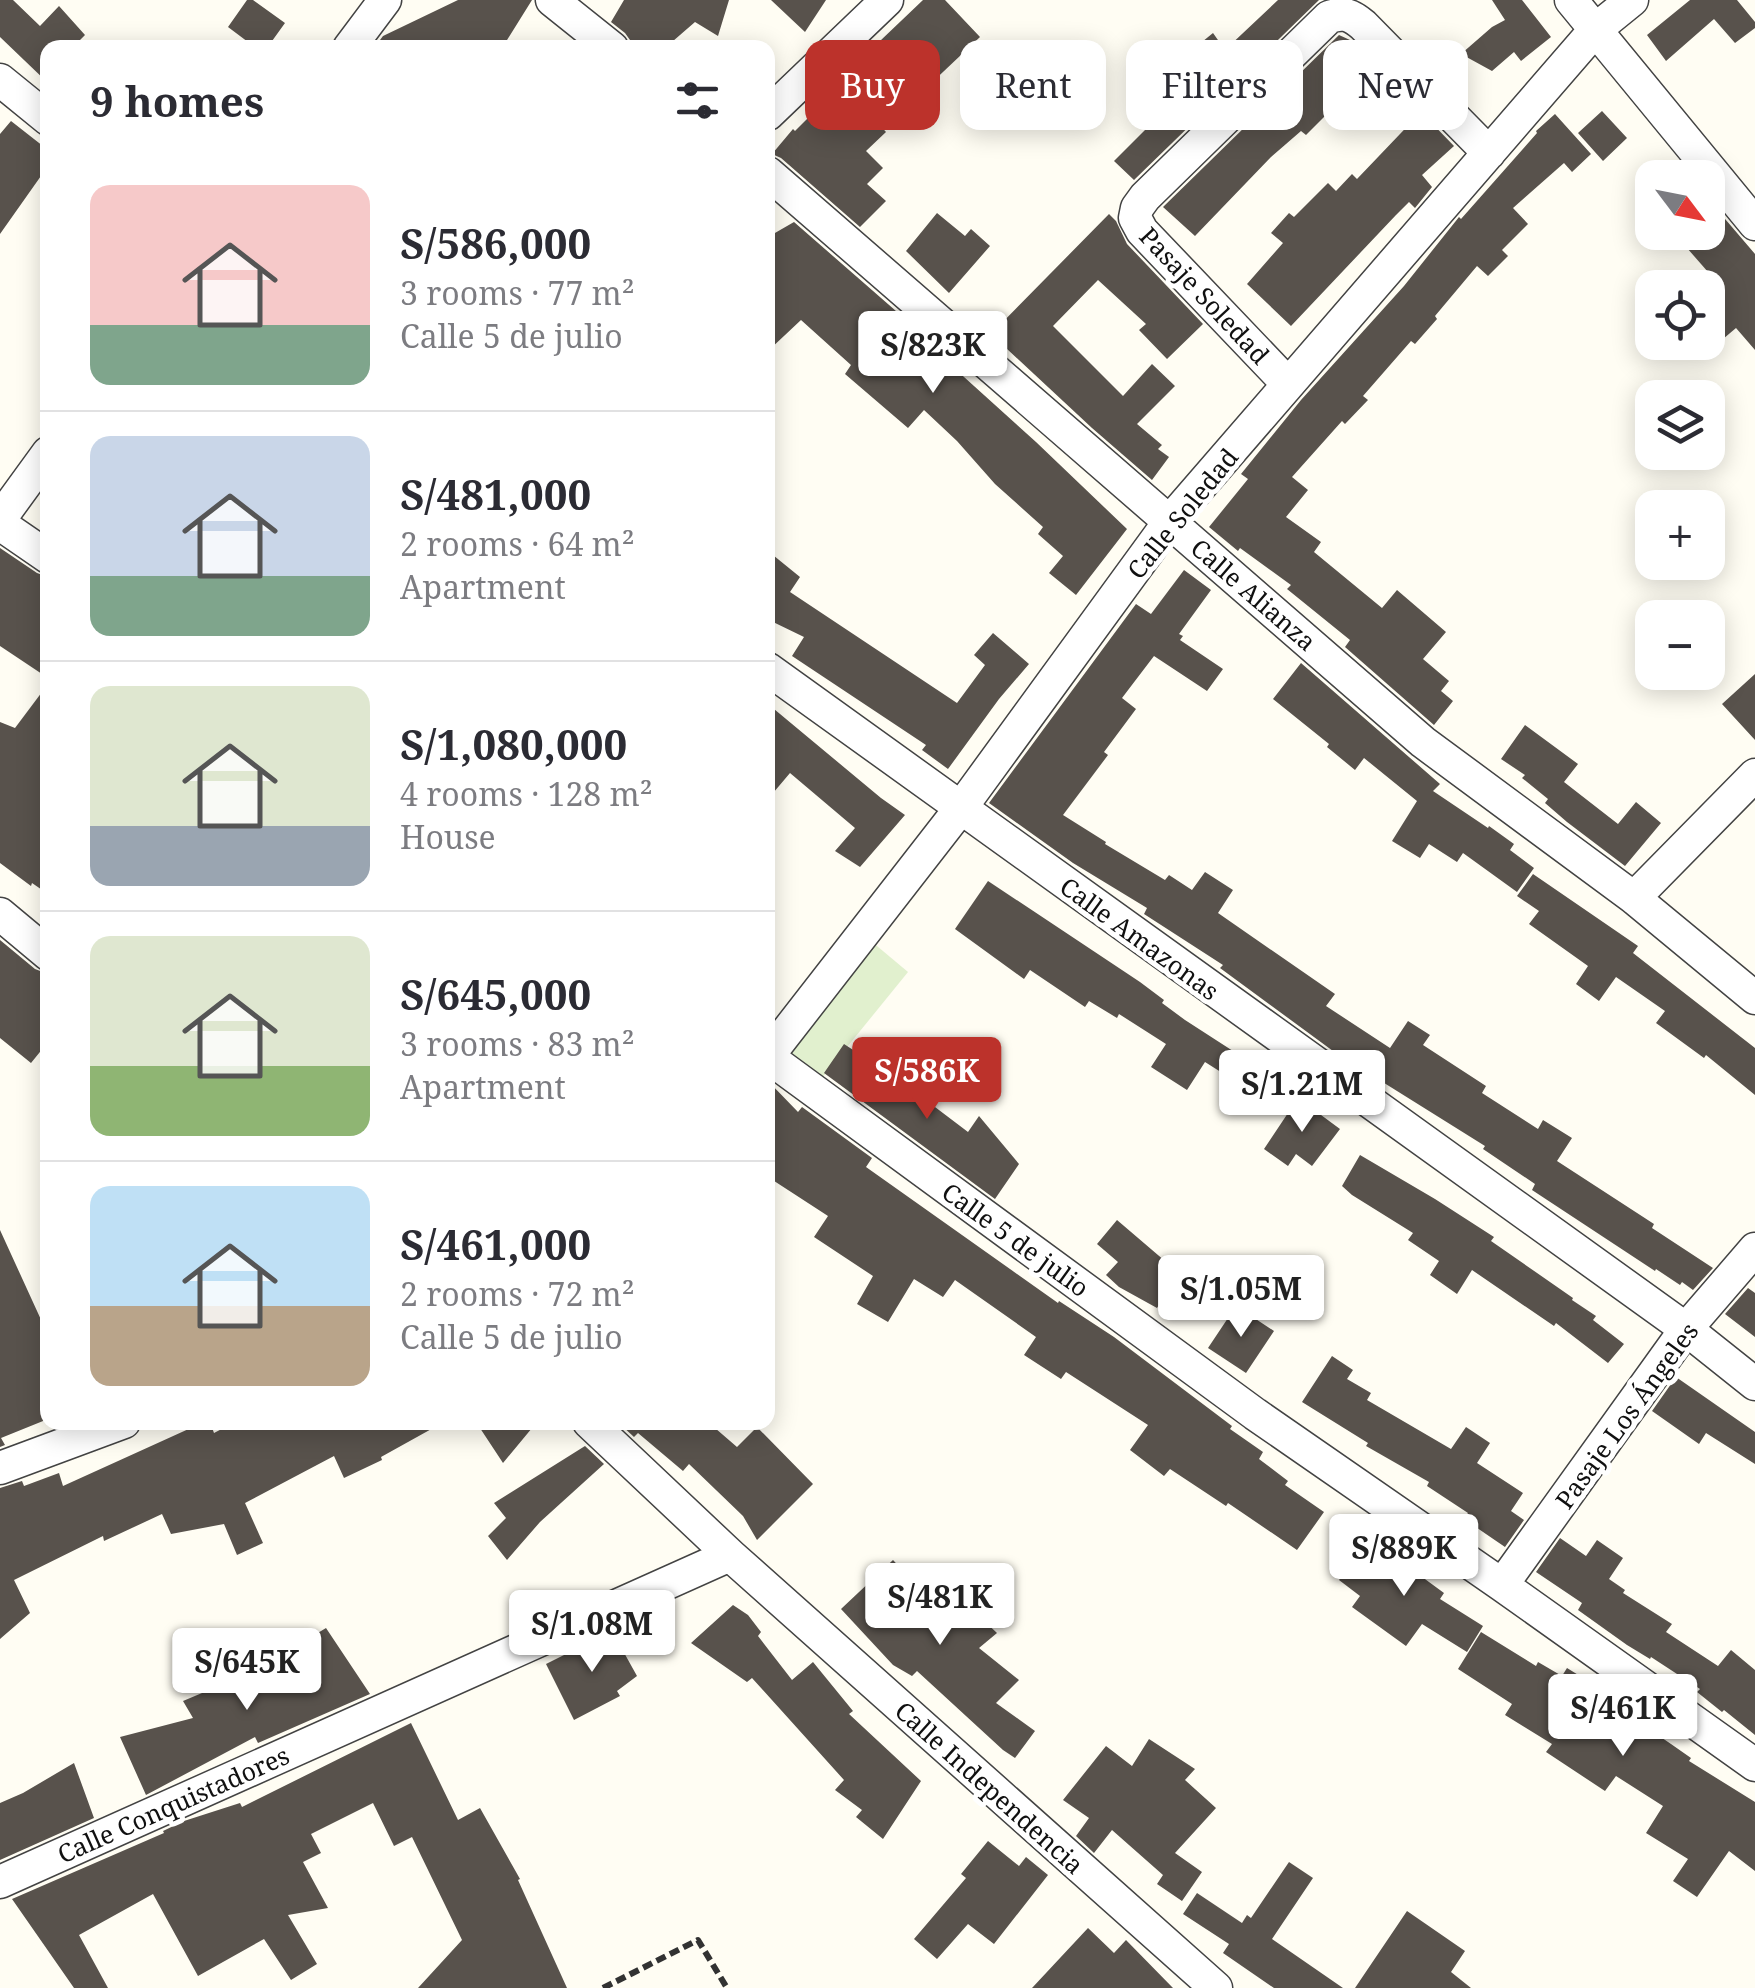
<!DOCTYPE html>
<meta charset="utf-8">
<style>
:root{--surface:#fff;--page:#f2f2f3;--text:#2b2b33;--muted:#7c7c81;--line:#e1e1e2;--accent:#bc322b}
body{margin:0;font-family:"Noto Serif",serif;background:var(--page);color:var(--text);height:100vh;display:flex;flex-direction:column;font-size:38px;white-space:nowrap}
*{box-sizing:border-box;margin:0}
p{font-size:32px;color:var(--muted)}
.icon{flex:none;width:55px;height:55px;fill:none;stroke:currentColor;stroke-width:2;stroke-linecap:round;stroke-linejoin:round}
.map{position:relative;flex:1;overflow:hidden}
.details{position:absolute;left:40px;top:40px;width:735px;height:1390px;display:flex;flex-direction:column;background:var(--surface);border-radius:20px;box-shadow:0 5px 25px #0003}
.details>*{flex:none}
.banner{position:absolute;left:805px;top:40px;width:800px;height:90px;display:flex;gap:20px}
.needle{width:65px;rotate:122deg}
.tools{position:absolute;left:1635px;top:160px;display:grid;gap:20px}
.tools a{display:grid;place-items:center;width:90px;height:90px;border-radius:20px;background:var(--surface);box-shadow:0 5px 25px #0003;font-size:50px}
.price{position:absolute;translate:-50% -85px;padding:0 22px;border-radius:10px;background:#fff;color:#222;font-size:32px;line-height:65px;filter:drop-shadow(0 2px 5px #0008)}
.price::after{content:'';position:absolute;left:50%;top:60px;width:30px;height:22px;margin-left:-15px;background:inherit;clip-path:polygon(0 0,100% 0,50% 100%)}
.price.current{background:var(--accent);color:#fff}
ul{padding:0;list-style:none}
li{display:flex;align-items:center;gap:30px;height:250px;padding:0 50px}
li+li{border-top:2px solid var(--line)}
li span{display:grid;place-items:center;flex:none;width:280px;height:200px;border-radius:20px;color:#555}
li>.icon{margin-inline-start:auto}
span .icon{width:120px;height:120px;fill:#fffc;stroke-width:1}
li b{font-size:42px}
h2{display:flex;justify-content:space-between;align-items:center;height:120px;padding:0 50px;font-size:42px}
.tag{padding:0 35px;border-radius:20px;background:var(--surface);box-shadow:0 5px 25px #0003;font-size:35px;line-height:90px}
.tag.current{background:var(--accent);color:#fff}
.map>svg:first-child{display:block}
.pitch{fill:#e1f0ce}
.building{fill:#58524c}
.lines{fill:none;stroke-linecap:round;stroke-linejoin:round}
.minor-casing{stroke:#434343;stroke-width:35}
.path{stroke:#323232;stroke-width:6;stroke-dasharray:10 5;stroke-linecap:butt}
.minor{stroke:#fff;stroke-width:32}
.labels{text-anchor:middle;dominant-baseline:central;stroke-width:10;stroke-linejoin:round;paint-order:stroke}
.street-label{font-size:25px;fill:#101010;stroke:#fff}
</style>
<div class="map">
<svg width="1755" height="1988" viewBox="0 0 1755 1988">
<rect width="100%" height="100%" fill="#fffdf3"/>
<path class="pitch" d="M 865,936 L 908,972 L 817,1084 L 774,1049 Z"/>
<path class="building" d="M 0,0 L 13,0 L 40,26 L 59,6 L 85,35 L 72,48 L 48,48 L 48,83 L 0,37 Z
M 247,0 L 253,0 L 285,23 L 267,48 L 256,48 L 228,27 Z
M 458,0 L 532,0 L 502,48 L 374,48 L 383,36 Z
M 624,0 L 729,0 L 718,36 L 695,22 L 665,48 L 632,48 L 630,40 L 625,33 L 611,22 Z
M 771,0 L 826,0 L 805,32 Z
M 923,0 L 945,0 L 980,37 L 925,89 L 880,41 Z
M 1278,0 L 1319,0 L 1134,180 L 1114,161 L 1156,119 L 1150,112 L 1199,71 L 1186,55 L 1213,33 L 1225,50 Z
M 1492,0 L 1522,0 L 1551,37 L 1521,61 L 1514,52 L 1492,71 L 1461,54 L 1492,27 L 1505,20 Z
M 1690,0 L 1737,0 L 1755,22 L 1755,28 L 1735,43 L 1714,19 L 1666,61 L 1647,35 Z
M 1339,35 L 1350,40 L 1375,66 L 1306,135 L 1301,131 L 1271,157 L 1195,236 L 1163,207 Z
M 842,84 L 886,132 L 866,151 L 883,168 L 867,184 L 886,201 L 860,227 L 781,158 L 772,154 L 793,129 L 795,131 Z
M 1602,111 L 1627,138 L 1603,161 L 1578,133 Z
M 1421,112 L 1454,146 L 1422,175 L 1432,187 L 1415,208 L 1409,202 L 1396,215 L 1291,326 L 1247,284 L 1283,243 L 1271,233 L 1289,213 L 1294,217 L 1328,183 L 1336,191 L 1352,174 L 1357,179 Z
M 1555,114 L 1591,154 L 1572,172 L 1564,163 L 1513,208 L 1528,224 L 1502,250 L 1508,256 L 1488,276 L 1477,266 L 1435,316 L 1437,319 L 1415,344 L 1411,341 L 1363,396 L 1368,400 L 1345,424 L 1342,421 L 1292,477 L 1308,490 L 1286,517 L 1321,542 L 1314,552 L 1382,608 L 1397,590 L 1446,632 L 1423,659 L 1449,681 L 1441,691 L 1453,701 L 1434,725 L 1345,647 L 1350,640 L 1287,589 L 1291,585 L 1240,548 L 1238,551 L 1209,527 L 1248,479 L 1241,474 L 1301,400 L 1404,286 L 1459,217 L 1461,219 L 1537,133 L 1536,131 Z
M 11,121 L 48,150 L 48,166 L 0,234 L 0,134 Z
M 1708,199 L 1755,254 L 1755,350 L 1736,328 L 1723,339 L 1708,320 L 1708,272 L 1673,232 L 1708,232 Z
M 937,213 L 965,236 L 971,229 L 990,246 L 949,293 L 906,251 Z
M 1109,214 L 1116,221 L 1127,244 L 1203,324 L 1167,359 L 1139,330 L 1146,324 L 1098,280 L 1053,326 L 1123,396 L 1152,364 L 1175,386 L 1137,424 L 1162,445 L 1158,449 L 1169,457 L 1152,480 L 1092,428 L 991,334 Z
M 794,222 L 912,325 L 912,330 L 1036,442 L 1127,529 L 1076,595 L 1049,573 L 1063,556 L 1038,534 L 1043,527 L 995,484 L 957,441 L 924,410 L 908,428 L 845,374 L 851,365 L 801,320 L 768,351 L 768,237 Z
M 0,548 L 37,573 L 48,577 L 48,678 L 0,646 Z
M 768,551 L 800,577 L 790,592 L 957,703 L 985,665 L 974,655 L 993,633 L 1029,664 L 999,699 L 948,769 L 922,750 L 926,745 L 792,656 L 804,637 L 771,621 L 768,626 Z
M 1184,570 L 1211,590 L 1179,634 L 1183,636 L 1180,640 L 1223,669 L 1207,691 L 1154,656 L 1122,698 L 1136,709 L 1104,752 L 1108,755 L 1063,815 L 1106,842 L 1105,844 L 1165,880 L 1169,875 L 1192,890 L 1205,872 L 1233,890 L 1218,913 L 1335,994 L 1326,1006 L 1390,1048 L 1408,1021 L 1430,1035 L 1423,1045 L 1486,1086 L 1482,1093 L 1538,1129 L 1543,1120 L 1572,1138 L 1557,1161 L 1654,1224 L 1652,1228 L 1713,1268 L 1693,1290 L 1682,1282 L 1680,1285 L 1656,1269 L 1655,1271 L 1532,1190 L 1535,1184 L 1483,1149 L 1485,1146 L 1333,1051 L 1220,968 L 1223,965 L 1144,914 L 1147,908 L 1073,863 L 989,803 L 1136,604 L 1151,614 Z
M 1301,663 L 1440,784 L 1433,791 L 1488,828 L 1489,826 L 1514,844 L 1510,850 L 1534,868 L 1517,892 L 1463,853 L 1457,862 L 1429,844 L 1420,858 L 1392,841 L 1417,801 L 1364,758 L 1355,770 L 1327,747 L 1329,744 L 1273,699 Z
M 1755,674 L 1755,740 L 1722,704 Z
M 48,684 L 48,894 L 32,883 L 31,886 L 0,863 L 0,722 L 15,728 Z
M 768,704 L 881,798 L 905,815 L 860,867 L 835,851 L 855,828 L 790,773 L 768,799 Z
M 1525,725 L 1578,764 L 1564,782 L 1618,824 L 1636,802 L 1661,823 L 1625,866 L 1567,822 L 1545,803 L 1548,799 L 1522,778 L 1525,775 L 1501,759 Z
M 1533,874 L 1638,946 L 1633,953 L 1755,1048 L 1755,1095 L 1706,1055 L 1704,1058 L 1656,1023 L 1665,1011 L 1616,977 L 1599,1001 L 1576,984 L 1588,966 L 1529,924 L 1539,911 L 1517,896 Z
M 988,881 L 1140,982 L 1164,1000 L 1162,1003 L 1185,1020 L 1267,1073 L 1254,1093 L 1205,1062 L 1187,1090 L 1151,1067 L 1166,1044 L 1119,1014 L 1117,1018 L 1089,1001 L 1085,1007 L 1030,970 L 1024,979 L 955,929 Z
M 0,940 L 35,969 L 48,974 L 48,1042 L 31,1063 L 0,1038 Z
M 844,1044 L 902,1082 L 968,1132 L 979,1116 L 1019,1164 L 995,1199 L 824,1073 Z
M 768,1081 L 798,1112 L 802,1107 L 872,1158 L 866,1167 L 1058,1303 L 1059,1301 L 1114,1337 L 1232,1426 L 1230,1429 L 1263,1452 L 1259,1459 L 1288,1481 L 1285,1485 L 1324,1512 L 1297,1550 L 1228,1503 L 1226,1506 L 1170,1469 L 1164,1476 L 1130,1450 L 1148,1425 L 1066,1372 L 1061,1379 L 1024,1355 L 1036,1337 L 955,1280 L 943,1297 L 914,1279 L 888,1322 L 857,1304 L 873,1276 L 814,1237 L 828,1216 L 768,1177 Z
M 1298,1098 L 1340,1129 L 1312,1166 L 1296,1154 L 1288,1166 L 1264,1149 Z
M 1360,1155 L 1435,1199 L 1494,1237 L 1491,1241 L 1573,1298 L 1572,1300 L 1596,1316 L 1593,1320 L 1624,1344 L 1608,1363 L 1556,1323 L 1554,1326 L 1472,1270 L 1457,1294 L 1430,1275 L 1439,1261 L 1408,1240 L 1413,1233 L 1352,1195 L 1342,1186 Z
M 1117,1220 L 1179,1273 L 1157,1308 L 1119,1287 L 1106,1275 L 1118,1262 L 1097,1244 Z
M 0,1230 L 48,1335 L 48,1419 L 1,1438 L 5,1445 L 0,1447 Z
M 1748,1288 L 1755,1293 L 1755,1337 L 1725,1314 Z
M 1236,1306 L 1274,1331 L 1246,1373 L 1208,1348 Z
M 1332,1356 L 1353,1370 L 1347,1379 L 1371,1393 L 1367,1400 L 1451,1449 L 1466,1427 L 1490,1443 L 1477,1463 L 1523,1493 L 1511,1511 L 1524,1520 L 1505,1547 L 1464,1519 L 1468,1513 L 1427,1486 L 1429,1482 L 1366,1446 L 1368,1443 L 1302,1402 Z
M 1676,1377 L 1755,1432 L 1755,1464 L 1706,1433 L 1699,1444 L 1652,1411 Z
M 204,1422 L 210,1422 L 214,1433 L 235,1422 L 444,1422 L 381,1457 L 382,1460 L 344,1478 L 334,1456 L 245,1503 L 263,1543 L 237,1555 L 224,1524 L 171,1534 L 162,1514 L 104,1541 L 103,1536 L 14,1580 L 30,1613 L 0,1639 L 0,1488 L 22,1481 L 24,1486 L 59,1473 L 63,1486 Z
M 476,1422 L 537,1422 L 503,1463 Z
M 623,1422 L 708,1422 L 737,1447 L 757,1427 L 813,1484 L 757,1540 L 743,1516 L 689,1464 L 683,1471 L 638,1433 L 634,1437 L 620,1424 Z
M 585,1446 L 604,1464 L 540,1522 L 507,1560 L 488,1536 L 506,1518 L 494,1503 Z
M 1369,1538 L 1444,1593 L 1440,1599 L 1483,1626 L 1467,1652 L 1422,1624 L 1406,1646 L 1352,1607 L 1360,1596 L 1339,1580 Z
M 1560,1538 L 1586,1556 L 1597,1540 L 1623,1558 L 1609,1579 L 1625,1590 L 1623,1593 L 1672,1624 L 1666,1632 L 1718,1666 L 1731,1650 L 1755,1670 L 1755,1735 L 1724,1710 L 1722,1712 L 1697,1692 L 1700,1689 L 1651,1657 L 1650,1659 L 1627,1645 L 1578,1610 L 1582,1603 L 1536,1572 Z
M 893,1560 L 928,1597 L 949,1578 L 982,1616 L 980,1617 L 997,1633 L 979,1648 L 1019,1680 L 996,1703 L 1035,1731 L 1015,1758 L 1003,1750 L 917,1671 L 912,1676 L 893,1665 L 841,1609 Z
M 733,1605 L 748,1615 L 761,1632 L 758,1636 L 792,1680 L 813,1662 L 853,1711 L 849,1714 L 921,1781 L 883,1839 L 856,1817 L 862,1810 L 835,1790 L 844,1780 L 752,1678 L 747,1682 L 691,1643 Z
M 326,1628 L 370,1694 L 258,1743 L 255,1737 L 146,1795 L 120,1737 L 193,1718 L 183,1701 L 221,1685 L 224,1693 L 283,1679 L 273,1658 L 288,1651 Z
M 612,1631 L 637,1676 L 617,1691 L 620,1696 L 574,1720 L 546,1664 Z
M 1481,1632 L 1536,1666 L 1538,1662 L 1562,1676 L 1567,1668 L 1588,1681 L 1585,1686 L 1671,1744 L 1691,1758 L 1689,1761 L 1755,1802 L 1755,1871 L 1729,1851 L 1697,1897 L 1673,1881 L 1688,1859 L 1646,1833 L 1663,1806 L 1616,1776 L 1605,1791 L 1546,1752 L 1552,1744 L 1505,1715 L 1512,1704 L 1458,1669 Z
M 411,1723 L 458,1820 L 480,1808 L 520,1879 L 518,1880 L 567,1988 L 418,1988 L 462,1940 L 412,1837 L 394,1846 L 373,1803 L 311,1834 L 321,1853 L 303,1862 L 328,1908 L 288,1915 L 317,1964 L 291,1980 L 264,1939 L 198,1976 L 153,1894 L 79,1935 L 108,1988 L 74,1988 L 12,1899 L 164,1833 L 163,1831 L 184,1821 L 240,1803 L 242,1807 Z
M 1149,1739 L 1195,1769 L 1185,1780 L 1216,1808 L 1175,1853 L 1202,1872 L 1182,1901 L 1157,1884 L 1163,1875 L 1112,1830 L 1094,1853 L 1076,1836 L 1089,1818 L 1063,1800 L 1106,1746 L 1132,1766 Z
M 74,1763 L 94,1818 L 0,1860 L 0,1803 L 23,1793 Z
M 988,1841 L 1019,1866 L 1026,1857 L 1048,1875 L 994,1944 L 968,1924 L 937,1959 L 914,1939 L 966,1878 L 961,1874 Z
M 1289,1862 L 1313,1878 L 1272,1939 L 1343,1988 L 1274,1988 L 1223,1953 L 1229,1944 L 1183,1914 L 1197,1893 L 1242,1923 L 1247,1915 L 1251,1918 Z
M 1407,1911 L 1465,1951 L 1451,1972 L 1471,1988 L 1355,1988 Z
M 1088,1928 L 1114,1953 L 1126,1940 L 1173,1988 L 1032,1988 Z"/>
<g class="lines">
<defs>
<path id="minor" d="M 552,0 L 612,48
M 1571,0 L 1755,224
M 349,48 L 385,0
M 0,80 L 48,119
M 768,114 L 887,0
M 768,173 L 1423,742 L 1634,898 L 1755,998
M 1288,384 L 1142,231 L 1135,218 L 1137,208 L 1145,197 L 1329,17 C 1344,12 1351,15 1363,25 L 1489,153
M 0,519 L 48,453
M 0,524 L 48,557
M 768,669 L 1686,1329 L 1755,1384
M 1634,898 L 1755,775
M 0,914 L 48,954
M 768,1056 L 960,809 L 1170,521 L 1595,30 L 1632,0
M 768,1057 L 1255,1414 L 1502,1585 L 1755,1765
M 589,1422 L 730,1555 L 1216,1988
M 0,1468 L 124,1422
M 1502,1585 L 1686,1329 L 1755,1249
M 0,1882 L 730,1555"/>
</defs>
<use href="#minor" class="minor-casing"/>
<path class="path" d="M 603,1988 L 698,1940 L 727,1988"/>
<use href="#minor" class="minor"/>
</g>
<g class="labels">
<g class="street-label">
<text transform="translate(1205 295) rotate(47)">Pasaje Soledad</text>
<text transform="translate(1182 513) rotate(-51)">Calle Soledad</text>
<text transform="translate(1254 594) rotate(41)">Calle Alianza</text>
<text transform="translate(1140 938) rotate(36)">Calle Amazonas</text>
<text transform="translate(1016 1239) rotate(36)">Calle 5 de julio</text>
<text transform="translate(1626 1415) rotate(-54)">Pasaje Los Ángeles</text>
<text transform="translate(990 1787) rotate(42)">Calle Independencia</text>
<text transform="translate(173 1804) rotate(-24)">Calle Conquistadores</text>
</g>
</g>
</svg>
<div class="tools">
<a><svg class="needle" viewBox="-14 -14 28 28"><path d="M0-13l5 13h-10z" fill="#e53935"/><path d="M0 13l5-13h-10z" fill="#7c7c81"/></svg></a>
<a><svg class="icon" aria-label="locate" viewBox="0 0 24 24"><circle cx="12" cy="12" r="6"/><path d="M12 2v4M12 18v4M2 12h4M18 12h4"/></svg></a>
<a><svg class="icon" aria-label="layers" viewBox="0 0 24 24"><path d="M12 4l9 5-9 5-9-5zM3 14l9 5 9-5"/></svg></a>
<a>+</a>
<a>−</a>
</div>
<b class="price" style="left:933px;top:396px">S/823K</b>
<b class="price current" style="left:927px;top:1122px">S/586K</b>
<b class="price" style="left:1302px;top:1135px">S/1.21M</b>
<b class="price" style="left:1241px;top:1340px">S/1.05M</b>
<b class="price" style="left:1404px;top:1599px">S/889K</b>
<b class="price" style="left:940px;top:1648px">S/481K</b>
<b class="price" style="left:592px;top:1675px">S/1.08M</b>
<b class="price" style="left:247px;top:1713px">S/645K</b>
<b class="price" style="left:1623px;top:1759px">S/461K</b>
<div class="banner">
<a class="tag current">Buy</a>
<a class="tag">Rent</a>
<a class="tag">Filters</a>
<a class="tag">New</a>
</div>
<section class="details">
<h2>9 homes<svg class="icon" aria-label="filters" viewBox="0 0 24 24"><path d="M4 7h16M4 17h16"/><circle cx="9" cy="7" r="2"/><circle cx="15" cy="17" r="2"/></svg></h2>
<ul>
<li><span style="background:linear-gradient(#f6c9c9 70%,#7fa58c 0)"><svg class="icon" aria-label="home" viewBox="0 0 24 24"><path d="M3 11l9-7 9 7M6 9v11h12V9"/></svg></span><div><b>S/586,000</b><p>3 rooms · 77 m²</p><p>Calle 5 de julio</p></div></li>
<li><span style="background:linear-gradient(#c9d6e8 70%,#7fa58c 0)"><svg class="icon" aria-label="home" viewBox="0 0 24 24"><path d="M3 11l9-7 9 7M6 9v11h12V9"/></svg></span><div><b>S/481,000</b><p>2 rooms · 64 m²</p><p>Apartment</p></div></li>
<li><span style="background:linear-gradient(#dfe7d0 70%,#9aa5b1 0)"><svg class="icon" aria-label="home" viewBox="0 0 24 24"><path d="M3 11l9-7 9 7M6 9v11h12V9"/></svg></span><div><b>S/1,080,000</b><p>4 rooms · 128 m²</p><p>House</p></div></li>
<li><span style="background:linear-gradient(#dfe7d0 65%,#8fb573 0)"><svg class="icon" aria-label="home" viewBox="0 0 24 24"><path d="M3 11l9-7 9 7M6 9v11h12V9"/></svg></span><div><b>S/645,000</b><p>3 rooms · 83 m²</p><p>Apartment</p></div></li>
<li><span style="background:linear-gradient(#bfe0f5 60%,#b9a48a 0)"><svg class="icon" aria-label="home" viewBox="0 0 24 24"><path d="M3 11l9-7 9 7M6 9v11h12V9"/></svg></span><div><b>S/461,000</b><p>2 rooms · 72 m²</p><p>Calle 5 de julio</p></div></li>
</ul>
</section>
</div>
